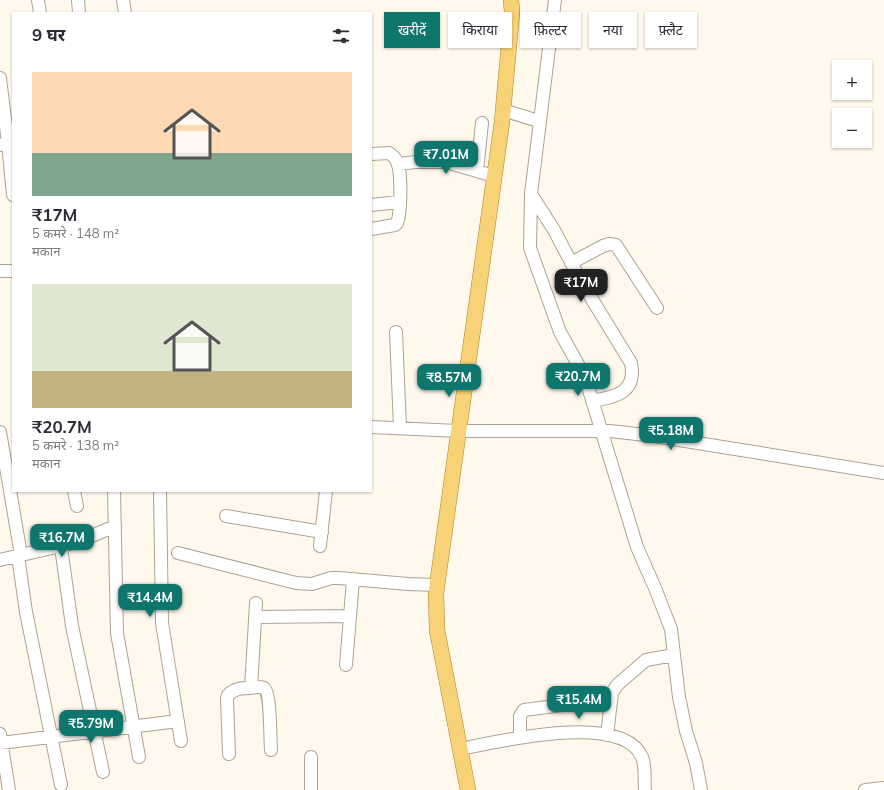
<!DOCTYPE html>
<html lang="hi">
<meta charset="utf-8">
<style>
:root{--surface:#fff;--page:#f2f2f3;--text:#2b2b33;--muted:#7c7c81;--accent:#0f766e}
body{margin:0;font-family:Mulish,"Noto Sans Devanagari",sans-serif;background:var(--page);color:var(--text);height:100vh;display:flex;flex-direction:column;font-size:15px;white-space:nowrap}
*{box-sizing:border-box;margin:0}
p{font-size:13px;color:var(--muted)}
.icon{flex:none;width:22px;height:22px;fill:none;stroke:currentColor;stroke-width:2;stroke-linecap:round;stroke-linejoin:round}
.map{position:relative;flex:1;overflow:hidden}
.sheet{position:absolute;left:12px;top:12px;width:360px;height:480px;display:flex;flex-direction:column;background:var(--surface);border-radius:0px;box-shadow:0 1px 3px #0004}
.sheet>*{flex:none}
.guide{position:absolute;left:384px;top:12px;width:380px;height:36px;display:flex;gap:8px}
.tools{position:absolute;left:832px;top:60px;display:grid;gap:8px}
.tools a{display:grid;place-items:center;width:40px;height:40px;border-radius:0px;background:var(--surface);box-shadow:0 1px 3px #0004;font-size:20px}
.price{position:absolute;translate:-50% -34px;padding:0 9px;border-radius:8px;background:var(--accent);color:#fff;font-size:13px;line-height:26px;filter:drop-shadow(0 1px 2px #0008)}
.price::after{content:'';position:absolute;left:50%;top:24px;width:12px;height:9px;margin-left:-6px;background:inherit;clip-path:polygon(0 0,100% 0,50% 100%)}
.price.selected{background:#222;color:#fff}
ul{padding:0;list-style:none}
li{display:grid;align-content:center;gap:8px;height:212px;padding:0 20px}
li span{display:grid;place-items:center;height:124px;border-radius:0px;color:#555}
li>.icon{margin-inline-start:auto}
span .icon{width:72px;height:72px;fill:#fffc;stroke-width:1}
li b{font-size:17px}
h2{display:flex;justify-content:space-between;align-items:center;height:48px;padding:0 20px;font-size:17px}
.tag{padding:0 14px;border-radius:0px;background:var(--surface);box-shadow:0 1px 3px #0004;font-size:14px;line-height:36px}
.tag.selected{background:var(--accent);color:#fff}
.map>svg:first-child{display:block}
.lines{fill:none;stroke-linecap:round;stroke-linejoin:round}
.minor-casing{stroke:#ada391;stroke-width:14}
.major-casing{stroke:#ac831e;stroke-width:16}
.minor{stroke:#fff;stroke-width:12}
.major{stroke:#f7d277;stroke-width:15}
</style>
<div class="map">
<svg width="884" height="790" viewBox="0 0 884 790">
<rect width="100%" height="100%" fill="#fff9ed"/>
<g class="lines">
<defs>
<path id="minor" d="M 38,0 L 40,13
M 78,0 L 79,13
M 123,0 L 125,13
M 555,0 L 531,194 L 530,248 L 560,332 L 585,377 L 637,547 L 655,588 L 671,629 L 679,697 L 686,731 L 696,763 L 701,790
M 0,78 L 8,143 L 0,145
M 503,110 L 535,120
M 13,143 L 8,143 L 13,195
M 371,154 L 389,153 C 393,156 396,158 397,162 C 402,172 401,213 397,223 L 395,225 L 371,229
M 398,164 L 416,162 L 446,162 L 494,176
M 477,171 L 482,123
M 531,194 L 554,230 L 582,283 L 631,363 C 637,393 615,397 592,401
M 371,205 L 399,202
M 571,263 L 603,246 L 609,244 L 616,245 L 657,308
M 0,271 L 13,271
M 396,332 L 400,428
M 371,427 L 458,431 L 610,431 L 654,436 L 884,473
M 0,432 L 21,555
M 74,491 L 77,506
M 114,491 L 117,633 L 139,757
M 160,491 L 162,623 L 181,741
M 226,516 L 322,532
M 320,546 L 326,491
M 61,547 L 72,626 L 103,772
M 178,553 L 296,583 L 312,584 L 331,578 L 339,578 L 408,584 L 437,585
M 18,556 L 26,612 L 61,785
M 0,560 L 78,542 L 115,526
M 255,617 L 350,616
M 346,665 L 353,580
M 251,688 L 256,603
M 0,734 L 9,790
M 607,735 L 612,693 L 617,685 L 646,660 L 674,655
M 520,737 L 520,716 L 524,710 L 570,704
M 1,743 L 178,721
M 460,749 C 497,742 622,711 642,757 C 646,766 644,780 645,790
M 229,754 L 227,699 L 228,695 C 235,688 242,688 251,688 C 255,687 261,687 264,688 C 271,692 270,740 271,750
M 311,790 L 311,757
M 865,790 L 884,788"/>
<path id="major" d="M 468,790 L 437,630 L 436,593 L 502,122 L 512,12 L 511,0"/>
</defs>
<use href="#minor" class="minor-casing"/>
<use href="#major" class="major-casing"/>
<use href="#minor" class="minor"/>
<use href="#major" class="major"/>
</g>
</svg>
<div class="tools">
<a>+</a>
<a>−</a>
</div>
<b class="price" style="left:446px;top:175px">₹7.01M</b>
<b class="price selected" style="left:581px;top:303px">₹17M</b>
<b class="price" style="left:578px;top:397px">₹20.7M</b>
<b class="price" style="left:449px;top:398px">₹8.57M</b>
<b class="price" style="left:671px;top:451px">₹5.18M</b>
<b class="price" style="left:62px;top:558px">₹16.7M</b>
<b class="price" style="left:150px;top:618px">₹14.4M</b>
<b class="price" style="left:579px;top:720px">₹15.4M</b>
<b class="price" style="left:91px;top:744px">₹5.79M</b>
<div class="guide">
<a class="tag selected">खरीदें</a>
<a class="tag">किराया</a>
<a class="tag">फ़िल्टर</a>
<a class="tag">नया</a>
<a class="tag">फ़्लैट</a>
</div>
<section class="sheet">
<h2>9 घर<svg class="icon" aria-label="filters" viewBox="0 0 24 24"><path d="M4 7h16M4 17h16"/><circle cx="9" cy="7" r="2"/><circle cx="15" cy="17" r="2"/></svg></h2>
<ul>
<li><span style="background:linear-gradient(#ffd9b3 65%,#7fa58c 0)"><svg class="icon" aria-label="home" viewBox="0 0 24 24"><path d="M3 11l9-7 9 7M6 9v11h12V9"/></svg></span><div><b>₹17M</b><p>5 कमरे · 148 m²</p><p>मकान</p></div></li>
<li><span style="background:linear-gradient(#dfe7d0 70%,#c2b280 0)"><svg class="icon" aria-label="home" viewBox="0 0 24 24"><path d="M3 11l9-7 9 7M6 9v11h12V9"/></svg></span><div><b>₹20.7M</b><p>5 कमरे · 138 m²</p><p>मकान</p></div></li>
</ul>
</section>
</div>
